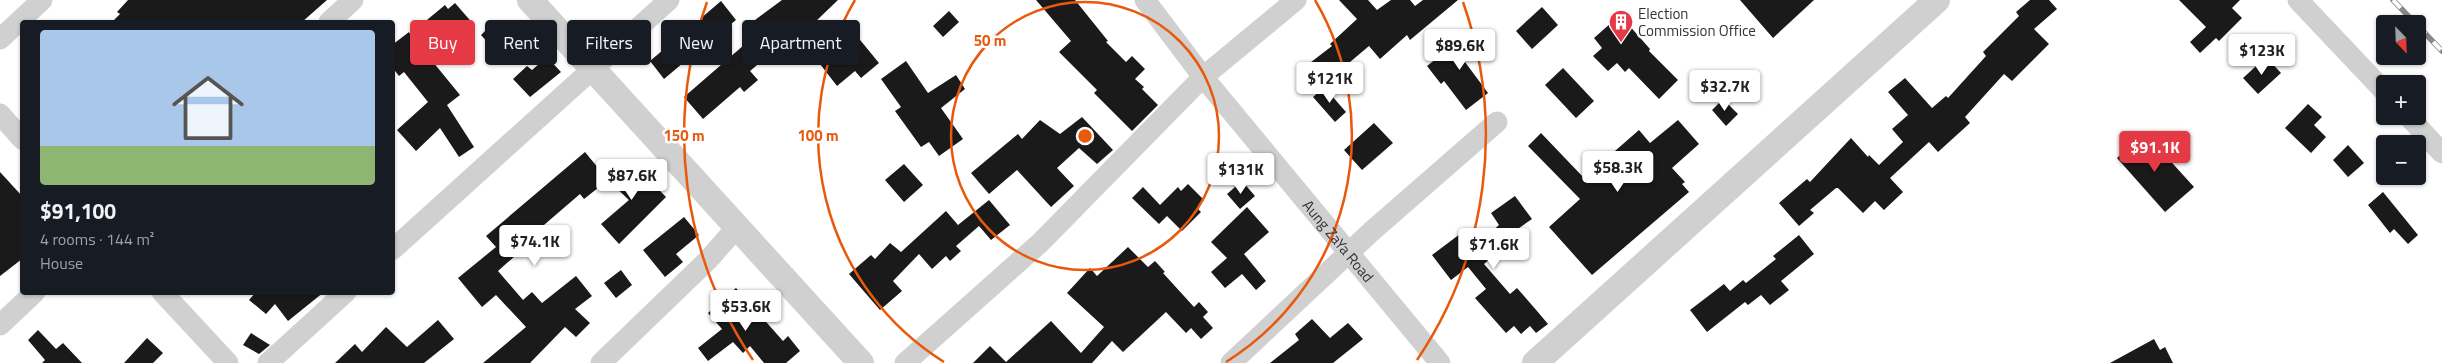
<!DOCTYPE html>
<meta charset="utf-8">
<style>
:root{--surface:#171b24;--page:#20242c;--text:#f1f3f6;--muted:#9ea1a6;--accent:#e63946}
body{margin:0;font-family:"Titillium Web",sans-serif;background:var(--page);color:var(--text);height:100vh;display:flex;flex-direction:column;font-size:19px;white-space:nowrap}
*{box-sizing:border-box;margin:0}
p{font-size:16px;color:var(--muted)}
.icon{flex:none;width:28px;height:28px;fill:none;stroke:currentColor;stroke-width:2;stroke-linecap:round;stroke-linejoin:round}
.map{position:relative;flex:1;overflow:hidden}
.side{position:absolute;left:20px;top:20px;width:375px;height:275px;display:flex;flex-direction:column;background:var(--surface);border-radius:5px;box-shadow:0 1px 4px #0004}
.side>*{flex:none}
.hud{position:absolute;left:410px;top:20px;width:475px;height:45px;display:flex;gap:10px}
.needle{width:32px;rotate:157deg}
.controls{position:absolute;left:2376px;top:15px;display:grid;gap:10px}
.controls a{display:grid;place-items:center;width:50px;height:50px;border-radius:5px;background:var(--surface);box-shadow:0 1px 4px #0004;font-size:25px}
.price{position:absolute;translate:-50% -42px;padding:0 11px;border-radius:5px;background:#fff;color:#222;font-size:16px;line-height:32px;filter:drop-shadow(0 1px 2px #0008)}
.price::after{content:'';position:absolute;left:50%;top:30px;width:15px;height:11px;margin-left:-8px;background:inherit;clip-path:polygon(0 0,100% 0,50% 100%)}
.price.selected{background:var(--accent);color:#fff}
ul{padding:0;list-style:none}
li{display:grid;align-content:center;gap:10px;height:265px;padding:0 20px}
li span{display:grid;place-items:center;height:155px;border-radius:5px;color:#555}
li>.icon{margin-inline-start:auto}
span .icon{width:90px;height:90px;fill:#fffc;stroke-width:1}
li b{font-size:21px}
.tag{padding:0 18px;border-radius:5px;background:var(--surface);box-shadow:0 1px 4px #0004;font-size:18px;line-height:45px}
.tag.selected{background:var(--accent);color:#fff}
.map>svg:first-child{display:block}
.building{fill:#1a1a1a}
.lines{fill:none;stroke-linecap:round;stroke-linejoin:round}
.minor{stroke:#d0d0d0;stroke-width:21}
.tertiary{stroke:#d0d0d0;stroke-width:26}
.rail-casing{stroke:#888;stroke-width:5.5}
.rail{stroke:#fff;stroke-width:4;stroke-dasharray:11;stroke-linecap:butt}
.ring{fill:none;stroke:#e8590c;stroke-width:2.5}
.labels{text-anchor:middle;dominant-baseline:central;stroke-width:5;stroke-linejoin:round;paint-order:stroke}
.poi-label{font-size:15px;fill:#333;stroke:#fff;text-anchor:start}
.street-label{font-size:15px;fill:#333;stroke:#fff}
.centre{fill:#e8590c;stroke:#fff;stroke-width:2.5}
.ring-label{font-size:15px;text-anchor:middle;font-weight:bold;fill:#e8590c;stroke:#fff;stroke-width:5;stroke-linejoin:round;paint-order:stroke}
</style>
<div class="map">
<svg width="2442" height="363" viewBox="0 0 2442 363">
<rect width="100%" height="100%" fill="#fff"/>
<path class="building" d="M 128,0 L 327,0 L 302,22 L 112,22 L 120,14 L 117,12 Z
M 782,0 L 838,0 L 814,23 L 776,49 L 750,71 L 758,80 L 744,92 L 740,87 L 703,119 L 684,97 L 759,32 L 751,23 Z
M 1036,0 L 1075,0 L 1108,41 L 1106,42 L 1126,62 L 1132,56 L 1145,69 L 1135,79 L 1144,87 L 1142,89 L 1158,105 L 1132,131 L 1094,93 L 1097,90 L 1059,52 L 1071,41 Z
M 1339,0 L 1368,0 L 1377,10 L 1391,0 L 1410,0 L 1415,6 L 1423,0 L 1458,0 L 1410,40 L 1407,35 L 1380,59 L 1369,46 L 1318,89 L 1302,69 L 1332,46 L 1330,44 L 1357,19 Z
M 1740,0 L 1814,0 L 1773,38 Z
M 2030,0 L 2049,0 L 2057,9 L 2034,29 L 2049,44 L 2012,81 L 2004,74 L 1965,117 L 1970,123 L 1938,152 L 1929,142 L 1890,178 L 1903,192 L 1884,210 L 1875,201 L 1863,213 L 1838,188 L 1836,188 L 1810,210 L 1814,213 L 1799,226 L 1779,203 L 1807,179 L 1810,182 L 1851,138 L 1868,157 L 1869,155 L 1879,165 L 1903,142 L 1892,129 L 1908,115 L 1888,92 L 1905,78 L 1932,108 L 1946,96 L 1948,98 L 1986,56 L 1983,52 L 2019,16 L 2016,12 Z
M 2179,0 L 2240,0 L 2232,8 L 2242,18 L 2219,41 L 2216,38 L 2200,53 L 2190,42 L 2206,27 Z
M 721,1 L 736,20 L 715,37 L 700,19 Z
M 455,3 L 475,26 L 433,62 L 460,95 L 447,105 L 474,147 L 459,157 L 440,128 L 416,151 L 397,130 L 428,102 L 404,72 L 399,76 L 392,67 L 392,45 L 409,32 L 410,34 L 445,5 L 448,9 Z
M 1542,7 L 1558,25 L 1532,49 L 1516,31 Z
M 949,11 L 959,22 L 943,37 L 933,26 Z
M 1620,15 L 1650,49 L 1649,51 L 1678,80 L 1659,99 L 1629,68 L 1625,72 L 1617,63 L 1608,71 L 1593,56 L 1602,48 L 1594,38 Z
M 494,22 L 506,34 L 492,47 L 481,35 Z
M 1473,30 L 1483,43 L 1462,58 L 1488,93 L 1466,110 L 1444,81 L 1441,84 L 1427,66 Z
M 856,35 L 879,63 L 861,78 L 855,71 L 837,86 L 820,64 Z
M 669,45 L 683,63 L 664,79 L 650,61 Z
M 547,57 L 561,72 L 530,97 L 513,79 L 527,66 L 532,70 Z
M 2266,57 L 2281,73 L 2258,94 L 2243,78 Z
M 906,61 L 928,93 L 956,75 L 965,89 L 941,108 L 963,139 L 939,156 L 929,142 L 921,147 L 895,111 L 901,107 L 881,79 Z
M 1563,68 L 1594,101 L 1576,118 L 1545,85 Z
M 1324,87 L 1346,112 L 1335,122 L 1313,97 Z
M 1723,99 L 1738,114 L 1726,126 L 1712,110 Z
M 2308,104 L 2322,117 L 2314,125 L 2326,137 L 2311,153 L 2285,128 Z
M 1082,117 L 1113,150 L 1097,164 L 1079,148 L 1057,168 L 1074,186 L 1051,207 L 1017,170 L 989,194 L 971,173 L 1018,134 L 1022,139 L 1040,120 L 1060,134 Z
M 1678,120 L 1699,144 L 1672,168 L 1685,182 L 1682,184 L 1689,192 L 1592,275 L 1549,227 L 1580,199 L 1528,146 L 1541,133 L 1584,178 L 1639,130 L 1650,143 Z
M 1374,123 L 1393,143 L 1362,170 L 1344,150 Z
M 2145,133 L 2194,187 L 2165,212 L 2117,158 Z
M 2348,145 L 2364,163 L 2348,177 L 2333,160 Z
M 585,152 L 608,180 L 584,199 L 580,194 L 530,237 L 533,240 L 498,271 L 523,300 L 532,292 L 542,303 L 576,276 L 592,296 L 575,309 L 590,323 L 576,337 L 565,327 L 530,363 L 483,363 L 526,327 L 496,295 L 482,307 L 458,278 L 496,247 L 486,236 Z
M 630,160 L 666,197 L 619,244 L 601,224 L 629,200 L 609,181 Z
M 904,164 L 923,185 L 904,202 L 885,180 Z
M 0,172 L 22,196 L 22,259 L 0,276 Z
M 1242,181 L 1255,196 L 1240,209 L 1227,194 Z
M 1188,184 L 1204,200 L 1197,208 L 1201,212 L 1182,231 L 1167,216 L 1159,224 L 1132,198 L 1143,187 L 1160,205 L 1178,187 L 1181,191 Z
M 2383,192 L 2418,235 L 2408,244 L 2394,229 L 2390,233 L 2368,205 Z
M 1515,196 L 1532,219 L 1506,237 L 1510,242 L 1484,264 L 1510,294 L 1517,288 L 1537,311 L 1548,324 L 1536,333 L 1530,326 L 1521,334 L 1514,326 L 1506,333 L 1475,298 L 1486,289 L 1468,267 L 1451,280 L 1432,255 L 1460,234 L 1472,249 L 1499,225 L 1491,213 Z
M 989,200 L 1010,225 L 991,240 L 979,226 L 956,246 L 961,251 L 950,261 L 946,256 L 932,269 L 919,254 L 893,281 L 902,291 L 880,310 L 849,274 L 871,255 L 875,259 L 890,243 L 901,252 L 946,211 L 958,225 Z
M 1247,207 L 1269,232 L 1244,254 L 1266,281 L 1256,290 L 1242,274 L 1225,288 L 1211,272 L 1227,258 L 1211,242 Z
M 684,217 L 699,235 L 676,254 L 683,262 L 665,277 L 643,250 Z
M 1799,235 L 1814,254 L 1781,281 L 1789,290 L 1770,305 L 1761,295 L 1748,305 L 1745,302 L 1707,332 L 1690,310 L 1724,284 L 1730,291 L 1743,280 L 1746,283 L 1776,259 L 1773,256 Z
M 1128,247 L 1148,267 L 1155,261 L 1165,272 L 1163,273 L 1194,307 L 1199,302 L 1208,312 L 1203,317 L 1213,328 L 1201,339 L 1191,328 L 1186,333 L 1166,312 L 1123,352 L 1112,341 L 1092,363 L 973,363 L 990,346 L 1006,362 L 1051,321 L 1081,353 L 1104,327 L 1067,293 L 1090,268 L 1097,276 Z
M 621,270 L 632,285 L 616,298 L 604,283 Z
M 736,288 L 783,341 L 788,336 L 800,351 L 786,363 L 764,363 L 750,346 L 743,353 L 733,342 L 708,361 L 698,348 L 722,329 L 708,313 Z
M 256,292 L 324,292 L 288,321 L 275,304 L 266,314 L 249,300 Z
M 1312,319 L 1330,338 L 1348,323 L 1363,339 L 1333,363 L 1270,363 L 1299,340 L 1295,334 Z
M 438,320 L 454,339 L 424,363 L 335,363 L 355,344 L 362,352 L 386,327 L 407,347 Z
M 38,330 L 56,349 L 63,343 L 82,363 L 42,363 L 45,360 L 28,340 Z
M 251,333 L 270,345 L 259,354 L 243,345 Z
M 147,338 L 163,353 L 153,363 L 124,363 Z
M 2154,339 L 2160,350 L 2165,347 L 2173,363 L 2110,363 Z"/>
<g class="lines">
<g class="minor">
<path id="s1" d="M 1145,0 L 1203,77 L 1440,363"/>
<path d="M 2298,0 L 2385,92"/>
<path d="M 329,22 L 353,0"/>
<path d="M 0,39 L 42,0"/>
<path d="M 0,114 L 22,139"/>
<path d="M 2408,116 L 2442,153"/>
<path d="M 392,250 L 669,0"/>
<path d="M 162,292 L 228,363"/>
<path d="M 0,325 L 35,292"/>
<path d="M 268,363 L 346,292"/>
<path d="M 601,363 L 708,260 L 737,227"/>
<path d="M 905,363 L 1041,242 L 1203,77 L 1296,0"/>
<path d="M 1231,363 L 1372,231 L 1497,122"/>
</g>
<path class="tertiary" d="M 530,0 L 861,363
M 1535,363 L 1937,0"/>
<defs>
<path id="rail" d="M 2393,0 L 2416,24
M 2418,26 L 2442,51"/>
</defs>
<use href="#rail" class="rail-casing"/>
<use href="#rail" class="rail"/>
</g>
<g class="ring">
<circle cx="1085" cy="136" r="134"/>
<path d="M944 362A267 267 0 0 1 855 0M1315 0A267 267 0 0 1 1226 362"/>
<path d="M753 360A401 401 0 0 1 707 2M1463 2A401 401 0 0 1 1417 360"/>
</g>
<defs>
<symbol id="building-pin" viewBox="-11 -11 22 30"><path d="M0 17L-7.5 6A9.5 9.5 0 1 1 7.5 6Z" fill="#e63946" stroke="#fff"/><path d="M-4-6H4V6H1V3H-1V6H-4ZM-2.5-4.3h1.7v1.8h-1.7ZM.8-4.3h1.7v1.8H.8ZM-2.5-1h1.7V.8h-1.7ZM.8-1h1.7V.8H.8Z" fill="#fff"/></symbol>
</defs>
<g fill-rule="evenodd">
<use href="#building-pin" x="1607" y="8" width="28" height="38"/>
</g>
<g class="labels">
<g class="poi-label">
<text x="1638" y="13">Election<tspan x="1638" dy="17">Commission Office</tspan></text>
</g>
<g class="street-label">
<text stroke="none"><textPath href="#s1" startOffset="309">Aung ZaYa Road</textPath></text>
</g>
</g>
<circle cx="1085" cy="136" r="8" class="centre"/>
<g class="ring-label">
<text x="990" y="46">50 m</text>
<text x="818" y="141">100 m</text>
<text x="684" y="141">150 m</text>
</g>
</svg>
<div class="controls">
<a><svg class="needle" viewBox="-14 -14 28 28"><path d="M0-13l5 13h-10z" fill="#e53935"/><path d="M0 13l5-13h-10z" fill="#9ea1a6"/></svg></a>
<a>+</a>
<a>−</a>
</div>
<b class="price" style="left:1460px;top:71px">$89.6K</b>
<b class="price" style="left:2262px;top:76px">$123K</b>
<b class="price" style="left:1330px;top:104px">$121K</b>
<b class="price" style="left:1725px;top:112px">$32.7K</b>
<b class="price selected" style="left:2155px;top:173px">$91.1K</b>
<b class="price" style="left:1618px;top:193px">$58.3K</b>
<b class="price" style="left:1241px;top:195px">$131K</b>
<b class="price" style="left:632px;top:201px">$87.6K</b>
<b class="price" style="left:535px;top:267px">$74.1K</b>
<b class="price" style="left:1494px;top:270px">$71.6K</b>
<b class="price" style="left:746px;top:332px">$53.6K</b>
<div class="hud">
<a class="tag selected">Buy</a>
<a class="tag">Rent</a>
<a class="tag">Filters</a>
<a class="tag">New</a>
<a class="tag">Apartment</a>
</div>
<section class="side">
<ul>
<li><span style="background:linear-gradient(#a9c7e8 75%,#8fb573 0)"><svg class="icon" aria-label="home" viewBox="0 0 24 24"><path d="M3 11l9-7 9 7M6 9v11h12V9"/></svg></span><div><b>$91,100</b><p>4 rooms · 144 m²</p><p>House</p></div></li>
</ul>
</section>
</div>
